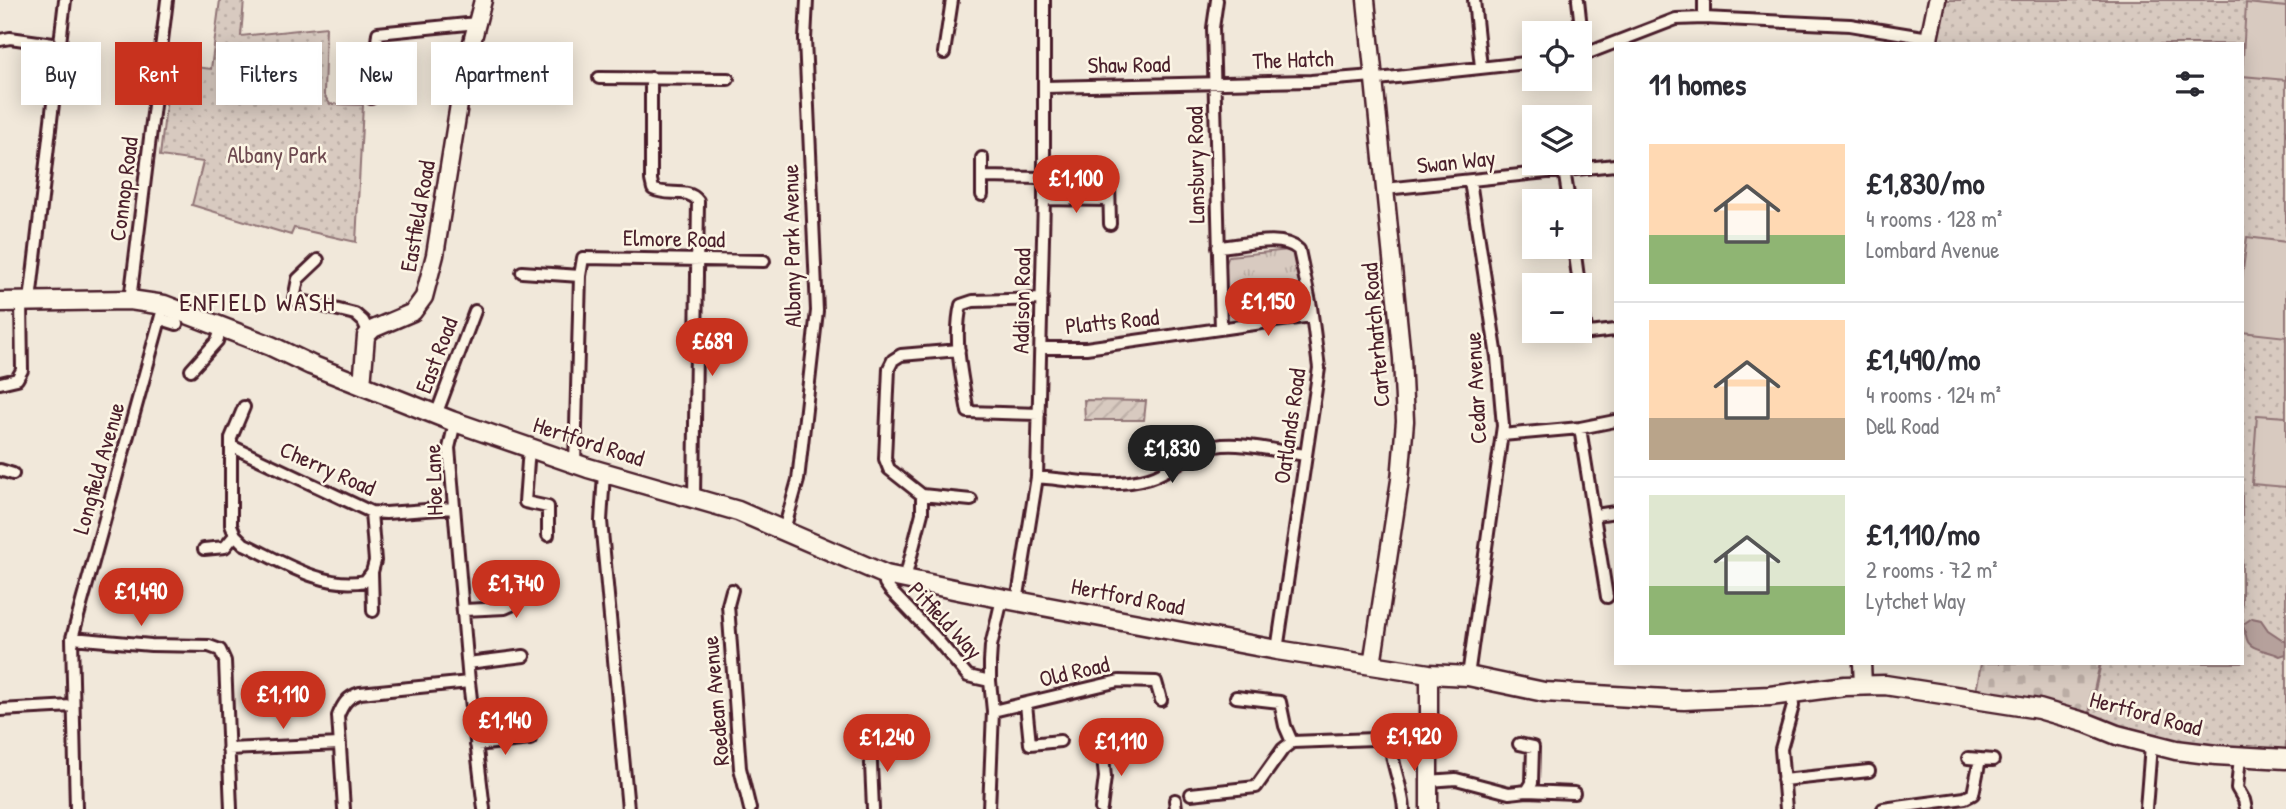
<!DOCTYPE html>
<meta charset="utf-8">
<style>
:root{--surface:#fff;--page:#f2f2f3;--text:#2b2b33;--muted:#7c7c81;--line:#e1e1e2;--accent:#c8321e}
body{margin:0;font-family:"Patrick Hand",sans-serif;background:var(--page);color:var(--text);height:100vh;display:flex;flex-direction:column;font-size:26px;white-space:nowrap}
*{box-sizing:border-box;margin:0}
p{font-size:23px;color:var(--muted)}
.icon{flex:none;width:38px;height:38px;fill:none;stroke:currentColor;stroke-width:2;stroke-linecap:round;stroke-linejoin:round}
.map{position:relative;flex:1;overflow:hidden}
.details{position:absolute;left:1614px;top:42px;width:630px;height:623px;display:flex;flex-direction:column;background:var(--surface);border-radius:0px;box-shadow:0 4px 18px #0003}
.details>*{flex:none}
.top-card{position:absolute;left:21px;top:42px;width:665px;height:63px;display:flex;gap:14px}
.fabs{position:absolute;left:1522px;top:21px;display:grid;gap:14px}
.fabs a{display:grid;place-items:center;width:70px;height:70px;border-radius:0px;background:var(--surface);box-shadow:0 4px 18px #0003;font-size:35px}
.price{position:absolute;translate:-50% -60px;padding:0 16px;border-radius:24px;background:var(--accent);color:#fff;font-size:23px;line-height:46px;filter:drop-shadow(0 2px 4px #0008)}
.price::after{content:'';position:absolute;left:50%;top:42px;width:21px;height:16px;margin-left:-10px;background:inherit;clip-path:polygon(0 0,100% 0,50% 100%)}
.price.on{background:#222;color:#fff}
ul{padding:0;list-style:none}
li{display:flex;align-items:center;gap:21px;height:175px;padding:0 35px}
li+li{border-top:2px solid var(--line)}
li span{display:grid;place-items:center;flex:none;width:196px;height:140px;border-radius:0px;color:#555}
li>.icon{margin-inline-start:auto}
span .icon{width:84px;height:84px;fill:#fffc;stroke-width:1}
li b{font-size:30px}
h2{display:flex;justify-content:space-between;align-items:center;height:84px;padding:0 35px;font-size:30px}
.chip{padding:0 24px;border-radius:0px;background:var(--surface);box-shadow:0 4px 18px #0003;font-size:24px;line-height:63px}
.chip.on{background:var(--accent);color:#fff}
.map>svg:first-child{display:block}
.grass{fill:url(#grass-tufts);stroke:#917476;stroke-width:2}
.cemetery{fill:url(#cemetery-stones);stroke:#917476;stroke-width:2}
.park{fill:url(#park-dots);stroke:#917476;stroke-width:2}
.garden{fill:url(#garden-furrows);stroke:#917476;stroke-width:2}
.pitch{fill:#d8cac0;stroke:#917476;stroke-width:2}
.water{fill:#b6a19c;stroke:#8b6d6f;stroke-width:2}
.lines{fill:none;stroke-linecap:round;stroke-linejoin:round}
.street-casing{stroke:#4a1f2b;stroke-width:16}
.secondary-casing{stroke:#4a1f2b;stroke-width:21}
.primary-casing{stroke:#4a1f2b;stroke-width:23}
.street{stroke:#fcf5e5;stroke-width:10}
.secondary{stroke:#fcf5e5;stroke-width:16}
.primary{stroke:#fcf5e5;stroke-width:18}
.labels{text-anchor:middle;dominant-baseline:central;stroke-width:5;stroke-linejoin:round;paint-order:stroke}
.street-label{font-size:23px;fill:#4a1f2b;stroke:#fcf5e5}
.park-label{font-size:23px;fill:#6e4a50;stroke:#fcf5e5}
.quarter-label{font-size:26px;letter-spacing:2px;fill:#4a1f2b;stroke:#fcf5e5}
</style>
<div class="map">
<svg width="2286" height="809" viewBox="0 0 2286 809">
<defs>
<pattern id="grass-tufts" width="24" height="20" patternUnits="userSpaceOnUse" patternTransform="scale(1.75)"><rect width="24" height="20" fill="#d8cac0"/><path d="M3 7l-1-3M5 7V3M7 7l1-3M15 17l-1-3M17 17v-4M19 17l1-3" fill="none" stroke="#bbada5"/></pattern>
<pattern id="cemetery-stones" width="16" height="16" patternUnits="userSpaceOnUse" patternTransform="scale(1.75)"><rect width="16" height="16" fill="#d8cac0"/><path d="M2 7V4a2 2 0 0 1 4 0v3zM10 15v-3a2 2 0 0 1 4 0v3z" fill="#bbada5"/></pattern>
<pattern id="park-dots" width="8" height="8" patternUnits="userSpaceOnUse" patternTransform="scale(1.75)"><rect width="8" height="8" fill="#d8cac0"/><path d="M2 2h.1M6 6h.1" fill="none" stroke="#bbada5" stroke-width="1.8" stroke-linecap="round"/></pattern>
<pattern id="garden-furrows" width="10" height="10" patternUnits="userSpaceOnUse" patternTransform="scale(1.75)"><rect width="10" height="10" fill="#d8cac0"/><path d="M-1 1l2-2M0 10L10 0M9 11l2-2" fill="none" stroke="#bbada5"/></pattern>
</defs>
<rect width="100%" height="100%" fill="#f1e8da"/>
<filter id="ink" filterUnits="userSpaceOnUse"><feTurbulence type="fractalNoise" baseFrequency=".0143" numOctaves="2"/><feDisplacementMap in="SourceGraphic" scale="14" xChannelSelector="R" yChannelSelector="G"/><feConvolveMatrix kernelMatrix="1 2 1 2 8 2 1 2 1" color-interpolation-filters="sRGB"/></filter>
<g filter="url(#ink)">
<path class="grass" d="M 1289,250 L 1295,255 L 1307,310 L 1305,314 L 1232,325 L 1227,319 C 1225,300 1220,273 1229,256 Z"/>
<path class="cemetery" d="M 1981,663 L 2100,663 L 2088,718 L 1976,692 Z"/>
<path class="park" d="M 220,0 L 244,0 L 241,36 L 326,27 L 324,95 L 330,104 L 363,105 L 356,242 L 294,228 L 291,235 L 192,205 L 203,162 L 160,156 L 171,64 L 211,69 Z
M 1944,0 L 2286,0 L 2286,750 L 2228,746 L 2156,738 L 2089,718 L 2101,663 L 2242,663 L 2242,44 L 1935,44 Z"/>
<path class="garden" d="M 1084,400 L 1146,401 L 1144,420 L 1085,420 Z"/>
<path class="pitch" d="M 2246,3 L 2286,7 L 2286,80 L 2242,76 Z
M 2247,237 L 2286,242 L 2286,337 L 2242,332 L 2242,279 Z
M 2257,415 L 2286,417 L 2286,487 L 2252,484 Z"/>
<path class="water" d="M 2252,618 L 2261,620 L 2268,630 L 2286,642 L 2286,654 L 2280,656 C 2270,651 2253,650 2248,642 C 2245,636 2246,630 2242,625 Z"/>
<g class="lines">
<defs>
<path id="street" d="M 1217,0 L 1213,28 L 1221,329
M 1474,0 L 1481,67
M 1578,0 L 1584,55
M 1704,18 L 1704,0
M 0,40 L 10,38 L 60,45
M 944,53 L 952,0
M 1580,56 L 1676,19 L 1704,18 L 1850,25 L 1929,38
M 599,78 L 728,79
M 651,78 L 651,180 L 653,189 C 668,197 688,187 698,201 L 694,498
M 1045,87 L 1311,81 L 1373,76 L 1378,79 L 1535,62
M 371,98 L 378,33 L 477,23
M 982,158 L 982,195
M 1564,170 L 1569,201
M 983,177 L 1044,178
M 1109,183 L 1110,224
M 1385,189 L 1615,165
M 1044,199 L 1109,200
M 1218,247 C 1241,246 1281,233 1299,250 L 1311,307 L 1319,368 L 1277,650
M 1574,247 L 1579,285
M 318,260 L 298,279 L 294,299 L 355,314 L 363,321 L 369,333
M 522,272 L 580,276
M 1580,291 L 1586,329 L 1589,333 L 1615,330
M 130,300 L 167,0
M 30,301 L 65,0
M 161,319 L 177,324
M 1041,348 L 1086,348 L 1311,316
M 959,350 L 901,355 L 893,360 L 889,368 L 885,459 L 889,469 L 922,495 L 971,500
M 191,370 L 217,341 L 222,327
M 0,383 L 17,379 L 22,370 L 21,301
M 244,407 L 231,438 L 231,525 L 235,535 L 244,544 C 279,560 324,590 365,581 L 372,572 L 375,561 L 371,512
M 1039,414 L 968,412 C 962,378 953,339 961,305 L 973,301 L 1042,299
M 436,415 L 475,311
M 455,422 L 449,448 L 469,682 L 484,809
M 1580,428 L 1607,597
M 1502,435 L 1580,428 L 1615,421
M 231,446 L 371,512 L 386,513 L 453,508
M 529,448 L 525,502 L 548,507 L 548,535
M 575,464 L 580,276 L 583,258 L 764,261
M 0,470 L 13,474
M 604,473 L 601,521 L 628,809
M 1037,477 C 1072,480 1114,489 1149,478 C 1173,471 1190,450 1216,446 C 1239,441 1281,452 1306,455
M 1596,515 L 1615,512
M 784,530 L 798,480 L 817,311 L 805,39 L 807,0
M 204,549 L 225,547 L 235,535
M 372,572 L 373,611
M 886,575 L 885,583 L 890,590 L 934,636 L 968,676 L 990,681
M 905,579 L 922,513 L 922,495
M 732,590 L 728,605 L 740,768 L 750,809
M 1017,602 L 1037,477 L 1044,199 L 1044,0
M 464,610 L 505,608 L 514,604 L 517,596 L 516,577
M 72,638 L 151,645 L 209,646 L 220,650 L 225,661 L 231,809
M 468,663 L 524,656
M 1468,676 L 1503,426 L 1497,357 L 1470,181
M 1236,697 L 1280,702 L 1285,726 L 1292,742
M 1026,704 L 1030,744 L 1060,741
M 0,710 L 72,706
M 993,711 L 1119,681 L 1156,682 L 1161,700
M 1391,739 C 1390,763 1402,784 1404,809
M 870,741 L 873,809
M 476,745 L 530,739
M 228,749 L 340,744
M 2240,757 L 2237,788 L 2244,800 L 2246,809
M 1968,758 L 1993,760
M 1783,780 L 1869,771
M 1428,781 L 1456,779 L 1509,793 L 1527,791 L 1532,783 L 1533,747 L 1519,744
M 1527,791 L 1574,793
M 1191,794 L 1256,787 L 1283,749 L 1292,742 L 1429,737
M 1175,800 L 1176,809
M 76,809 L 72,638 L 164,305
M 344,809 L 338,716 C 343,704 347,697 360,693 L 469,682
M 989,809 L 993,711 L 990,681 L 990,662 L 991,646 L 1002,599
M 1101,809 L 1105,777 L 1102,746
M 1786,809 L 1781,749 L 1793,706 L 1792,693
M 1883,809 L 1965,798 L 1973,794 L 1980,759
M 2146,809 L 2151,745"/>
<path id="secondary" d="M 1366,0 L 1402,358 L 1405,421 L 1400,480 L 1372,665
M 1928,44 L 1937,0
M 362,385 L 366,336 L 373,329 L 413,312 L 424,297 L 435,255 L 464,73 L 483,0
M 1862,663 L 1863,685
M 1429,674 L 1429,809"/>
<path id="primary" d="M 0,302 L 130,300 L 164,305 L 271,346 L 311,365 L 452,421 L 588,468 L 738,511 L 886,575 L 963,591 L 1277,650 L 1429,674 L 1468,676 L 1544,692 L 1684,700 L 1770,696 L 1845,686 L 1885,685 L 2039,709 L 2087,723 L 2117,735 L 2176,750 L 2216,755 L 2286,759"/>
</defs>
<use href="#street" class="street-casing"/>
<use href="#secondary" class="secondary-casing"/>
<use href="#primary" class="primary-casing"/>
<use href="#street" class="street"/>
<use href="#secondary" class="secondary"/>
<use href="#primary" class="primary"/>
</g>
</g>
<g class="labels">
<g class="street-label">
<text transform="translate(1293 59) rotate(-2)">The Hatch</text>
<text transform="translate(1129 64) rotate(-1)">Shaw Road</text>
<text transform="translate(1456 161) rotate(-6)">Swan Way</text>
<text transform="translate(1195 165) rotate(-91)">Lansbury Road</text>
<text transform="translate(123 189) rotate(-83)">Connop Road</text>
<text transform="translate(417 216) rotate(-80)">Eastfield Road</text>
<text transform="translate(674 238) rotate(1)">Elmore Road</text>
<text transform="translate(791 246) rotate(-91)">Albany Park Avenue</text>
<text transform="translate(1021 301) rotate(-89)">Addison Road</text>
<text transform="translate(1112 321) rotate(-6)">Platts Road</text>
<text transform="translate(1375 335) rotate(-95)">Carterhatch Road</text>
<text transform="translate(436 355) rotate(-69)">East Road</text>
<text transform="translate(1475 388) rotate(-93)">Cedar Avenue</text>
<text transform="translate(1289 426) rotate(-82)">Oatlands Road</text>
<text transform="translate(589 441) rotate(18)">Hertford Road</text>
<text transform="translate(98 468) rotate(-74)">Longfield Avenue</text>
<text transform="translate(328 468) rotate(24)">Cherry Road</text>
<text transform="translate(433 480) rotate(-92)">Hoe Lane</text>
<text transform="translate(1128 596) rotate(11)">Hertford Road</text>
<text transform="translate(946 620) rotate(47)">Pitfield Way</text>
<text transform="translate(1074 671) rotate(-13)">Old Road</text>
<text transform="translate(715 701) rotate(-95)">Roedean Avenue</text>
<text transform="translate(2146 713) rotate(15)">Hertford Road</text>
</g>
<g class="park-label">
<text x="277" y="154">Albany Park</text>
</g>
<g class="quarter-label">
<text x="258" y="301">ENFIELD WASH</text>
</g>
</g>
</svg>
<div class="fabs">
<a><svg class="icon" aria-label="locate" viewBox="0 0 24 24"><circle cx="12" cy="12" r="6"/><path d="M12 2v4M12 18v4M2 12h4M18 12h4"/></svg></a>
<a><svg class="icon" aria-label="layers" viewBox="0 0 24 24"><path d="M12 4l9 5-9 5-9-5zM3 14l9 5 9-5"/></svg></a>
<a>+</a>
<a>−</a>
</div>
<b class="price" style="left:1076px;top:215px">£1,100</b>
<b class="price" style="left:1268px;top:338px">£1,150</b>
<b class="price" style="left:712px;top:378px">£689</b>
<b class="price on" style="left:1172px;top:485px">£1,830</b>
<b class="price" style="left:516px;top:620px">£1,740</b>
<b class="price" style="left:141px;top:628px">£1,490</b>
<b class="price" style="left:283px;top:731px">£1,110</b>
<b class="price" style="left:505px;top:757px">£1,140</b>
<b class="price" style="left:1414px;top:773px">£1,920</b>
<b class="price" style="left:887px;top:774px">£1,240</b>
<b class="price" style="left:1121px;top:778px">£1,110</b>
<div class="top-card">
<a class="chip">Buy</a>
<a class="chip on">Rent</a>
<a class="chip">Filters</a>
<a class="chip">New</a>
<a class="chip">Apartment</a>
</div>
<section class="details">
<h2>11 homes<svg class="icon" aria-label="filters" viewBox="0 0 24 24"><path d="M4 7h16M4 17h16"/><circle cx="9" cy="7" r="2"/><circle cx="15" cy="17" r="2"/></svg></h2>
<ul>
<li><span style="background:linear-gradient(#ffd9b3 65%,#8fb573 0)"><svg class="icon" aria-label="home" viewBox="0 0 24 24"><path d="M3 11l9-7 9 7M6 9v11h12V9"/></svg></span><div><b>£1,830/mo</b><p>4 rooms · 128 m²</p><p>Lombard Avenue</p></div></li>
<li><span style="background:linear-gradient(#ffd9b3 70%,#b9a48a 0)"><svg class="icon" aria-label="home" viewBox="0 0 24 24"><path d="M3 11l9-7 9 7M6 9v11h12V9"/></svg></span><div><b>£1,490/mo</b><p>4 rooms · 124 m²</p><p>Dell Road</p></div></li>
<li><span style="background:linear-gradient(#dfe7d0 65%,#8fb573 0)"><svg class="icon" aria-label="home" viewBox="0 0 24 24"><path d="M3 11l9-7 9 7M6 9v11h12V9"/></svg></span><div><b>£1,110/mo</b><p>2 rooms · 72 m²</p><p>Lytchet Way</p></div></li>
</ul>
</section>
</div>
